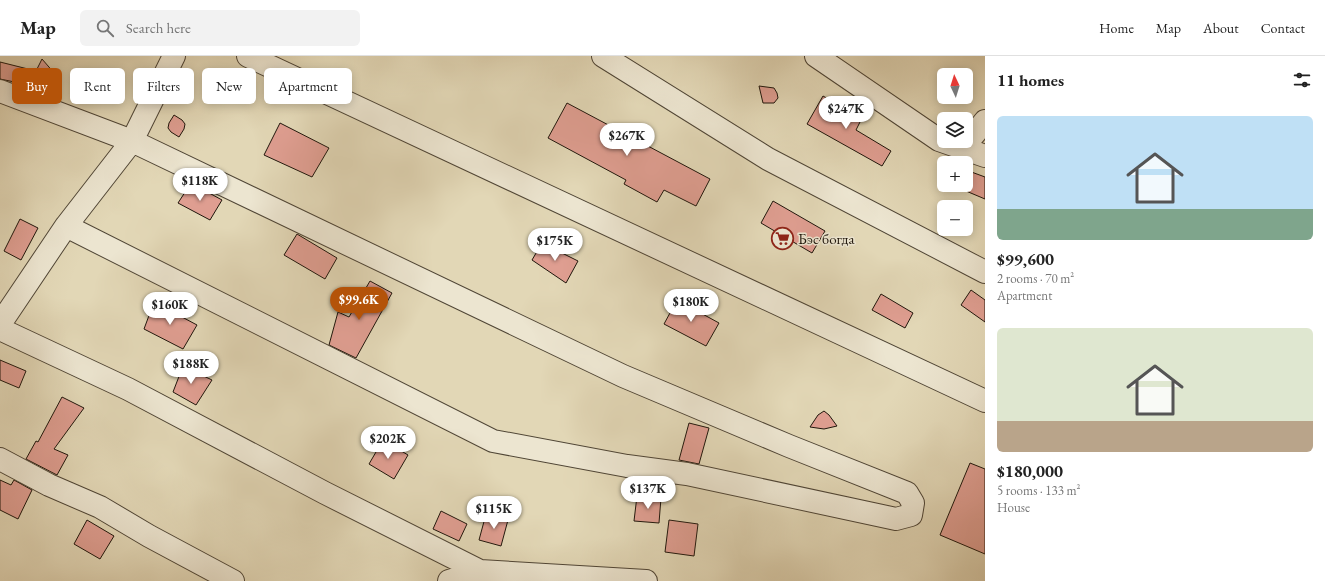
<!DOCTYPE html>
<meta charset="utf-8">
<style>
:root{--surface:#fff;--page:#f2f2f2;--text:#222;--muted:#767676;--line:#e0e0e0;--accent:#b45309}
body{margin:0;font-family:"EB Garamond",serif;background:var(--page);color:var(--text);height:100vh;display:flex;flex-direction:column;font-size:15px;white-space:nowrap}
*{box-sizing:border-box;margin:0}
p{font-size:13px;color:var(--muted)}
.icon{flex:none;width:22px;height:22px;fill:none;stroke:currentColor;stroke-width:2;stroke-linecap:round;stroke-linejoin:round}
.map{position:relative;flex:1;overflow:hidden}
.sheet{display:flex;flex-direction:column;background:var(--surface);width:340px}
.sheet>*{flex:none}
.top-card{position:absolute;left:12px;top:12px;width:380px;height:36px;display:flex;gap:8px}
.needle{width:26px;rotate:356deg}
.fabs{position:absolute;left:937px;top:12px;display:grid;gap:8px}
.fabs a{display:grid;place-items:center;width:36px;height:36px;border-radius:6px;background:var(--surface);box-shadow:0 2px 10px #0003;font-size:20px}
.price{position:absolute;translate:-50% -34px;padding:0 9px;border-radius:14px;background:#fff;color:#222;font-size:13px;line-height:26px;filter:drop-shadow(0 1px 2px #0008)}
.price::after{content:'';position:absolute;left:50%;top:24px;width:12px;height:9px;margin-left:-6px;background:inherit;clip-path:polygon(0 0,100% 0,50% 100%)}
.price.current{background:var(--accent);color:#fff}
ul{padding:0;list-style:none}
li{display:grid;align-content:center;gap:8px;height:212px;padding:0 12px}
li span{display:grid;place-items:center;height:124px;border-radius:6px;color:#555}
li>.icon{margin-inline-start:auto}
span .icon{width:72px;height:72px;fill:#fffc;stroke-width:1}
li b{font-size:17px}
h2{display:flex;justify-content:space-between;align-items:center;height:48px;padding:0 12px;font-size:17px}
.chip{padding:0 14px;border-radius:6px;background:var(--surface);box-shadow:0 2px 10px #0003;font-size:14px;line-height:36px}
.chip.current{background:var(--accent);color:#fff}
header{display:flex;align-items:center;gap:24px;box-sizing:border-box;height:56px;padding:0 20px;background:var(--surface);border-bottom:1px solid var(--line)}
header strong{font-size:19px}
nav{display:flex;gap:22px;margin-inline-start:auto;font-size:14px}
.search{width:280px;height:36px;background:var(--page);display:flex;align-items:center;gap:10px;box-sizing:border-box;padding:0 14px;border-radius:6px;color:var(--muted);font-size:15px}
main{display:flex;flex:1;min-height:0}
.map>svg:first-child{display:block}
.building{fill:#df9e91;stroke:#1f160c}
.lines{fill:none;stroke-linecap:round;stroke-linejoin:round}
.minor-casing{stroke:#504636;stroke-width:24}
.minor{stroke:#ece5d0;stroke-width:22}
.labels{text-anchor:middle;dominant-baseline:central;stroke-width:3;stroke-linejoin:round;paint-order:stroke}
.poi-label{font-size:15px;fill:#1f160c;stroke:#ece5d0;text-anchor:start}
</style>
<header>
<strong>Map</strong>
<div class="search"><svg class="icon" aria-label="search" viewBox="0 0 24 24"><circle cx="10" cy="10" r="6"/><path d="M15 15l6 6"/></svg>Search here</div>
<nav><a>Home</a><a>Map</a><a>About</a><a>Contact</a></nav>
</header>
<main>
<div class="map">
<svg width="985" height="525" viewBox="0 0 985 525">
<rect width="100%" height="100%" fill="#e2d7b6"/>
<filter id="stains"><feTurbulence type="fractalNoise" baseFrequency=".005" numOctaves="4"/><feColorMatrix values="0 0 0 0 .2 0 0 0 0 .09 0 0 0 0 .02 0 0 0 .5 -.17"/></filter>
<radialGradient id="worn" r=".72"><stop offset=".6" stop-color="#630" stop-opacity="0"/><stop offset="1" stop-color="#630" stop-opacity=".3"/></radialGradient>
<path class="building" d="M 42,3 L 55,18 L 48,35 L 28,31 L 29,29 L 0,23 L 0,6 L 36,15 Z
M 759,30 L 774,32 L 777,37 L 778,42 L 774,47 L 763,47 Z
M 823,40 L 862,62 L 856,74 L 891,95 L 882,110 L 807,68 Z
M 567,47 L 710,123 L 696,150 L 664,134 L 657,146 L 624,128 L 626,124 L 548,82 Z
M 174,59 L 182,64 L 185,68 L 184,73 L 179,81 L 171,76 L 168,72 L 169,67 Z
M 280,67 L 329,92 L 312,121 L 264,99 Z
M 966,114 L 985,121 L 985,143 L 966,135 Z
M 191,127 L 222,144 L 210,164 L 178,147 Z
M 773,145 L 825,175 L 812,197 L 761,167 Z
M 20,163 L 38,172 L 21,204 L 4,195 Z
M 297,178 L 337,202 L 325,223 L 284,199 Z
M 542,187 L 578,205 L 566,227 L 532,204 Z
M 370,225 L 392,237 L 356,302 L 329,289 L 338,256 L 349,261 Z
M 971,234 L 985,244 L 985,266 L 961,249 Z
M 881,238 L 913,257 L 905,272 L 872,254 Z
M 677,244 L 719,267 L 706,290 L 664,268 Z
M 154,246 L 197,269 L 183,293 L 144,273 Z
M 0,304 L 26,315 L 19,332 L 0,324 Z
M 183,310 L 212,324 L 196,349 L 173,336 Z
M 62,341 L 84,352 L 54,393 L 68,399 L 57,419 L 26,403 L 36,385 L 38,386 Z
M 824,355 L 829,359 L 837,370 L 824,373 L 810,371 L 818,359 Z
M 689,367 L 709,372 L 699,408 L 679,404 Z
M 383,384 L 408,399 L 394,423 L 369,408 Z
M 970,407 L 985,413 L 985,498 L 940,479 Z
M 0,424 L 11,429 L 14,424 L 32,434 L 18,463 L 0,454 Z
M 637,440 L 661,442 L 659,467 L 634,465 Z
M 441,455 L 467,468 L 459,485 L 433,473 Z
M 486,458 L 508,464 L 501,490 L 479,484 Z
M 87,464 L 114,480 L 100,503 L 74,488 Z
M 669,464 L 698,468 L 694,500 L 665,496 Z"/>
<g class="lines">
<defs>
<path id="minor" d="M 248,0 L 985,345
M 603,0 L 768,103 L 985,216
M 816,0 L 939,84 L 985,100
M 0,35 L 132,85 L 623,320 L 789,390 L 907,437 L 913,447 L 911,459 L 896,463 L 687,418 L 627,410 L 493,385 L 66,170
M 962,93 L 985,65
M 0,268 L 66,170 L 132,85 L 174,0
M 0,273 L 128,333 L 325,437 L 480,515
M 0,403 L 49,429 L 100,451 L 149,480 L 233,525
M 449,525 L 480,515 L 646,525"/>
</defs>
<use href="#minor" class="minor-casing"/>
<use href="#minor" class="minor"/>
</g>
<defs>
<symbol id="supermarket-ring" viewBox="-11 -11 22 22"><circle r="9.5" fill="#ece5d0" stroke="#8f2418" stroke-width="1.5"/><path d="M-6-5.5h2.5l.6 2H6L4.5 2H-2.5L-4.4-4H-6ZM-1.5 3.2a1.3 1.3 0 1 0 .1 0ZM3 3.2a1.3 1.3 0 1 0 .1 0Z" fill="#8f2418"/></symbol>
</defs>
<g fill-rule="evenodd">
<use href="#supermarket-ring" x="770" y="170" width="25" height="25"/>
</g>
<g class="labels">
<g class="poi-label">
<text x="798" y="182">Бэс богда</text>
</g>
</g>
<rect width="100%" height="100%" filter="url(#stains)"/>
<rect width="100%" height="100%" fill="url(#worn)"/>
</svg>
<div class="fabs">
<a><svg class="needle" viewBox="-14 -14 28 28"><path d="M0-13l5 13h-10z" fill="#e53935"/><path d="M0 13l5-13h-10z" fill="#767676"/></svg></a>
<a><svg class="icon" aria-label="layers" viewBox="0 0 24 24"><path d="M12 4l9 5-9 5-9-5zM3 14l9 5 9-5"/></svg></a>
<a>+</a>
<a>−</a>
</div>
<b class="price" style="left:846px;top:74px">$247K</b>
<b class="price" style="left:627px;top:101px">$267K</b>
<b class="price" style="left:200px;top:146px">$118K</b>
<b class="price" style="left:555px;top:206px">$175K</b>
<b class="price current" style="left:359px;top:265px">$99.6K</b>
<b class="price" style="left:691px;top:267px">$180K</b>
<b class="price" style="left:170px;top:270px">$160K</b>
<b class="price" style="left:191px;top:329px">$188K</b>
<b class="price" style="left:388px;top:404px">$202K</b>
<b class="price" style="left:648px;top:454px">$137K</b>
<b class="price" style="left:494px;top:474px">$115K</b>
<div class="top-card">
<a class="chip current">Buy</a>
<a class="chip">Rent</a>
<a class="chip">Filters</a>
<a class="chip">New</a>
<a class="chip">Apartment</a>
</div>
</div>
<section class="sheet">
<h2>11 homes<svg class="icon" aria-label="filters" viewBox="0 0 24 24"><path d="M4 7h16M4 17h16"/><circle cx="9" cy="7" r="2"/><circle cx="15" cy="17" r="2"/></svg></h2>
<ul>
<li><span style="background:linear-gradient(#bfe0f5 75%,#7fa58c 0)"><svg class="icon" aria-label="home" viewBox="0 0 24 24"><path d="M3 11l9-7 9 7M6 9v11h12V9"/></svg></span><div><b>$99,600</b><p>2 rooms · 70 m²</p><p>Apartment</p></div></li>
<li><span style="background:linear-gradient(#dfe7d0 75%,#b9a48a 0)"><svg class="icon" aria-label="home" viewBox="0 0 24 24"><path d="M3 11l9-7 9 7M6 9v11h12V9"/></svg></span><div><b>$180,000</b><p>5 rooms · 133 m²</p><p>House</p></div></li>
</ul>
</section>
</main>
